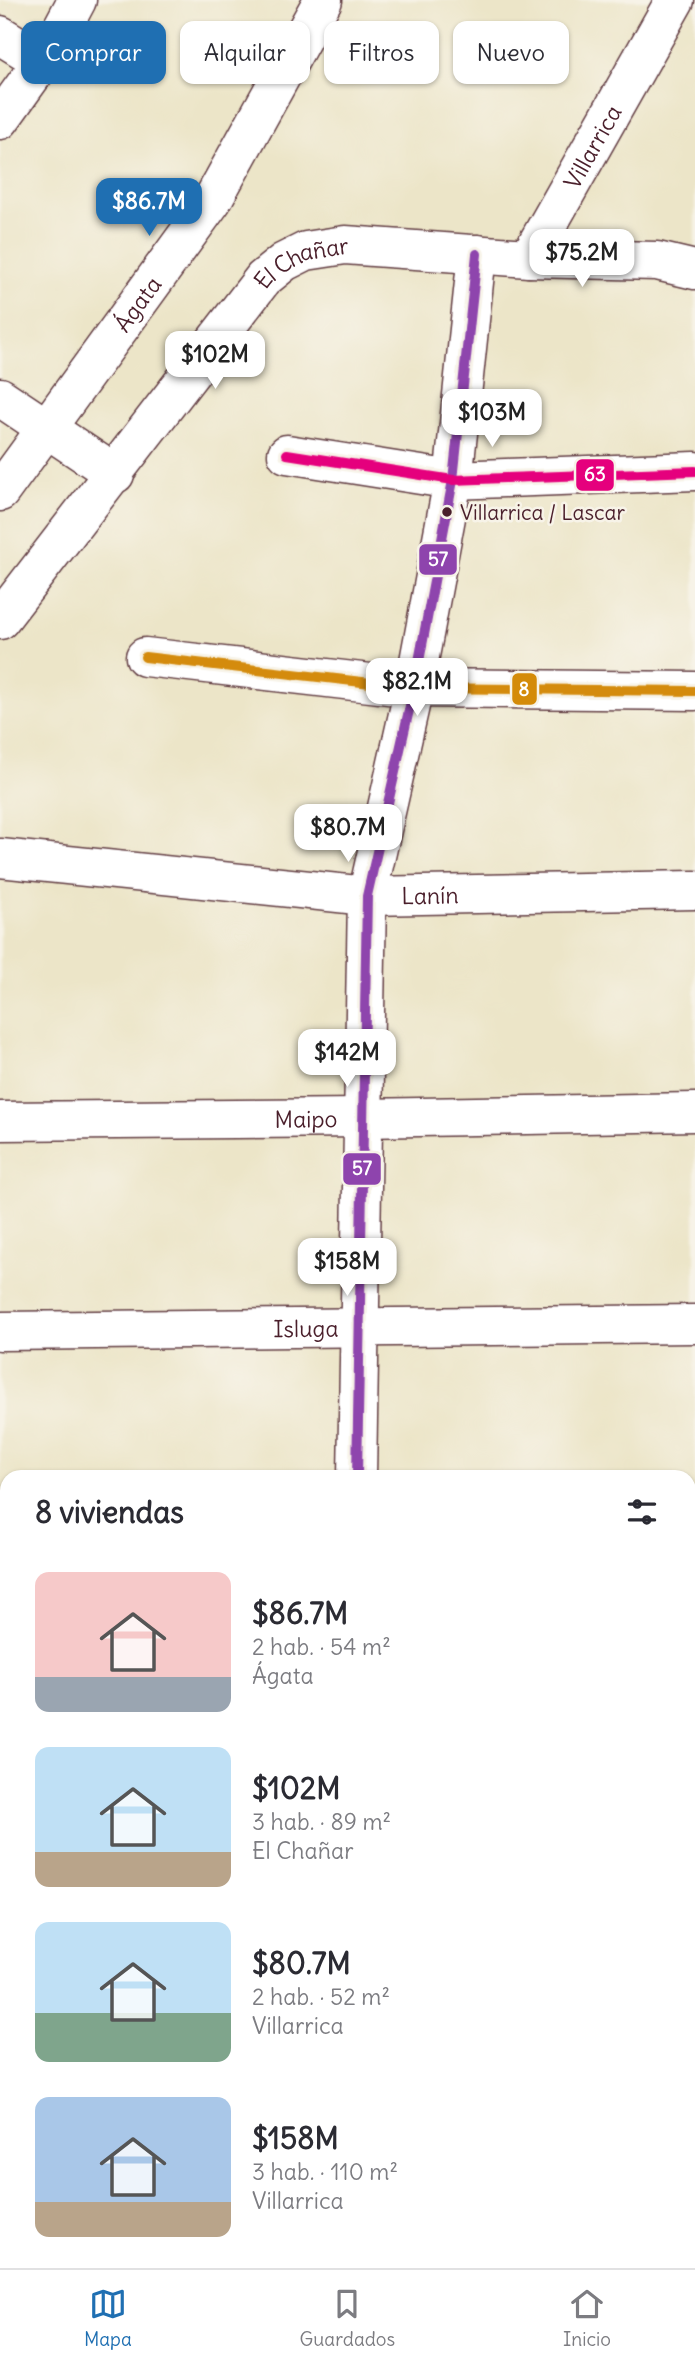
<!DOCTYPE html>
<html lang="es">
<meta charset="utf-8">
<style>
:root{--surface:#fff;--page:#f2f2f3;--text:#2b2b33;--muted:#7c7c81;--line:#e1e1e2;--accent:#1f6fb2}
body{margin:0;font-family:Delius,sans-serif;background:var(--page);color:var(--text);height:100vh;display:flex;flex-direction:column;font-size:26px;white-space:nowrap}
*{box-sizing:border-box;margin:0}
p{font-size:23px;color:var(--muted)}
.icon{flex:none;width:38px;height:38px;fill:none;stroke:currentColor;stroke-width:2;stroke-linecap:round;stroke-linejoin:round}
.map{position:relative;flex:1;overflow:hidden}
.sheet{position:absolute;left:0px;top:1470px;width:696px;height:798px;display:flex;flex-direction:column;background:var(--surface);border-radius:21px 21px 0 0;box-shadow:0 2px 5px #0004}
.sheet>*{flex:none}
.hud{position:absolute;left:21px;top:21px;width:654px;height:63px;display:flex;gap:14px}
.price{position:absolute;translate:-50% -60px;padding:0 16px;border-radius:14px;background:#fff;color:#222;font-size:23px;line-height:46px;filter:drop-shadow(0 2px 4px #0008)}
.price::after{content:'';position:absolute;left:50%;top:42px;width:21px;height:16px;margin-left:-10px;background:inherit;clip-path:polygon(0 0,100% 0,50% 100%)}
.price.active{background:var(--accent);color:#fff}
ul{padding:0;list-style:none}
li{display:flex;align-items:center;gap:21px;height:175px;padding:0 35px}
li span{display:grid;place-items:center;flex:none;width:196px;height:140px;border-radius:14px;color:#555}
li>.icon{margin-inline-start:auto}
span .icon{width:84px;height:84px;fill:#fffc;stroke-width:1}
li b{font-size:30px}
h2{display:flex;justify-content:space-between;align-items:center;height:84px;padding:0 35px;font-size:30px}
.chip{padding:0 24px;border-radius:14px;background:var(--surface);box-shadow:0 2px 5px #0004;font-size:24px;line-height:63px}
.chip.active{background:var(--accent);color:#fff}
.menu{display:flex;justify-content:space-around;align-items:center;height:98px;border-top:2px solid var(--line);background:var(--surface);font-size:19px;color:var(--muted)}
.menu a{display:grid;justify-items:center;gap:4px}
.menu .active{color:var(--accent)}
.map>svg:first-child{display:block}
.green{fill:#81c985;stroke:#667458;stroke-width:2}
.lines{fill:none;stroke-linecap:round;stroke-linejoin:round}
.minor-casing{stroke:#623d43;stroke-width:41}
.minor{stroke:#fff;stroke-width:38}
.bus-1-casing{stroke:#f7f3e8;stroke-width:16}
.bus-2-casing{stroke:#f7f3e8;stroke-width:16}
.bus-3-casing{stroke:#f7f3e8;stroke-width:16}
.bus-1{stroke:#8e44ad;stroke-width:10}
.bus-2{stroke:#e5007d;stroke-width:10}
.bus-3{stroke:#d48b09;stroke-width:10}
.bus-dot{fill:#4a1f2b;stroke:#f7f3e8;stroke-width:2.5}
.labels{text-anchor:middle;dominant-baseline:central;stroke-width:5;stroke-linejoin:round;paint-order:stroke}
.bus-label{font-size:21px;fill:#4a1f2b;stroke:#f7f3e8;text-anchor:start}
.street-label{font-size:23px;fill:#4a1f2b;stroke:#f7f3e8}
.line-badge{stroke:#f7f3e8;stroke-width:2.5}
.badge-label{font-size:19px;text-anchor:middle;font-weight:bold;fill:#fff}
</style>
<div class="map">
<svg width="695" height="2268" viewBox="0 0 695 2268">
<rect width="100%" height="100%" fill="#f7f3e8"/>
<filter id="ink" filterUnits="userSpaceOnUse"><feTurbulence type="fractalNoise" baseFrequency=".0143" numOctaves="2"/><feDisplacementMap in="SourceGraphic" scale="14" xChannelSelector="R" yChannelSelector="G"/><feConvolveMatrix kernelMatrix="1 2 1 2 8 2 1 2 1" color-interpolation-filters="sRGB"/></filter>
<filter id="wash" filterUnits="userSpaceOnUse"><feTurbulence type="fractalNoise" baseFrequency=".00686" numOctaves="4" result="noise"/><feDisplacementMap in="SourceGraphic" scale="28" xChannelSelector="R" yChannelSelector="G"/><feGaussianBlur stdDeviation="1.57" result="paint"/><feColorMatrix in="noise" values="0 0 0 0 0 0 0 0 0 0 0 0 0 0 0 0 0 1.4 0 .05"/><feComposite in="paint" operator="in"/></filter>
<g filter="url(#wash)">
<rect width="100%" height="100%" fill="#ece5c8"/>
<path class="green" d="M 72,2261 L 203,2261 L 203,2265 L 72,2264 Z"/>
</g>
<g filter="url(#ink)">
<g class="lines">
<defs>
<g id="minor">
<path d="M 0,35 L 42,61"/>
<path d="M 0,120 L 51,49 L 77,0"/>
<path id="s1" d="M 529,258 L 675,0"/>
<path d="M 0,397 L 115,474"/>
<path d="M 287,454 L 453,480 L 695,471"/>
<path id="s2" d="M 0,492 L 212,201 L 323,0"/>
<path id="s3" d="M 0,620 L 263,279 L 284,262 L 306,251 L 345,245 L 529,258 L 657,261 L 695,270"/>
<path d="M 145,657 L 414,688 L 695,691"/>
<path id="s4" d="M 0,858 L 367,896 L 695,890"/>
<path id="s5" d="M 0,1121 L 364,1118 L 695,1112"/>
<path id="s6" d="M 0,1331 L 695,1324"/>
<path d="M 357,1477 L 367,896 L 414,688 L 453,480 L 477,254"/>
<path d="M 0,1521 L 7,1521"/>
<path d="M 690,1521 L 695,1521"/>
<path d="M 690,1714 L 695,1714"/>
<path d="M 0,1715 L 7,1715"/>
<path d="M 690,1919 L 695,1919"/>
<path d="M 0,1925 L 7,1925"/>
<path d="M 690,2121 L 695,2121"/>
<path d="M 0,2122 L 7,2122"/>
<path d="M 377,2261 L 377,2268"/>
</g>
</defs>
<use href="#minor" class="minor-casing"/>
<use href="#minor" class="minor"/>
<defs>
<path id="bus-1" d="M 357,1477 L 367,896 L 414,688 L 453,480 L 477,254"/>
<path id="bus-2" d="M 287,454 L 453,480 L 695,471"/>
<path id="bus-3" d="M 145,657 L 414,688 L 695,691"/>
</defs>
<use href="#bus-1" class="bus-1-casing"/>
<use href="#bus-2" class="bus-2-casing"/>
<use href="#bus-3" class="bus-3-casing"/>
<use href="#bus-1" class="bus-1"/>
<use href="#bus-2" class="bus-2"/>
<use href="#bus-3" class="bus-3"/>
</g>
</g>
<circle class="bus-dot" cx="447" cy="512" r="6"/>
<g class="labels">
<g class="bus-label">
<text x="460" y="512">Villarrica / Lascar</text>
</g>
<g class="street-label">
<text stroke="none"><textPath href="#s1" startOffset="128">Villarrica</textPath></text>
<text stroke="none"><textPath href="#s3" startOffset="474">El Chañar</textPath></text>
<text stroke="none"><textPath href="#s2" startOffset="233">Ágata</textPath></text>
<text stroke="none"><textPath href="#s4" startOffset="432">Lanín</textPath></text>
<text stroke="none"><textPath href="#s5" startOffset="306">Maipo</textPath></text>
<text stroke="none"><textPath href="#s6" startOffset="306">Isluga</textPath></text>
</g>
</g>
<g class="line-badge">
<rect x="575" y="458" width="40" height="34" rx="7" fill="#e5007d"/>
<rect x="418" y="543" width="40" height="33" rx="7" fill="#8e44ad"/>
<rect x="511" y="672" width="27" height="34" rx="7" fill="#d48b09"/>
<rect x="342" y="1152" width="40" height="34" rx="7" fill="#8e44ad"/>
</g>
<g class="badge-label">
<text x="595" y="481">63</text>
<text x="438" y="566">57</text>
<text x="524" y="696">8</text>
<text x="362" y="1175">57</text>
</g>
</svg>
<b class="price active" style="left:149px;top:238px">$86.7M</b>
<b class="price" style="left:582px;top:289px">$75.2M</b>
<b class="price" style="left:215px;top:391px">$102M</b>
<b class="price" style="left:492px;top:449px">$103M</b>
<b class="price" style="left:417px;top:718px">$82.1M</b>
<b class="price" style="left:348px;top:864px">$80.7M</b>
<b class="price" style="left:347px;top:1089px">$142M</b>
<b class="price" style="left:347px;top:1298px">$158M</b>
<div class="hud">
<a class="chip active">Comprar</a>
<a class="chip">Alquilar</a>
<a class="chip">Filtros</a>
<a class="chip">Nuevo</a>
</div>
<section class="sheet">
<h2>8 viviendas<svg class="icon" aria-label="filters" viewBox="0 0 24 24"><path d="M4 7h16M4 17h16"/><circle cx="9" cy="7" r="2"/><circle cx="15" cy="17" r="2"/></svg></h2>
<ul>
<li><span style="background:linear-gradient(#f6c9c9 75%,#9aa5b1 0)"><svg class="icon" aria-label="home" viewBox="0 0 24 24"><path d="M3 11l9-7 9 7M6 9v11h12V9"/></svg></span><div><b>$86.7M</b><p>2 hab. · 54 m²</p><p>Ágata</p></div></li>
<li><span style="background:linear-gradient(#bfe0f5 75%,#b9a48a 0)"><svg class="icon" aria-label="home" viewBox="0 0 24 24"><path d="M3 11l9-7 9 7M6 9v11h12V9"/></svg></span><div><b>$102M</b><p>3 hab. · 89 m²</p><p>El Chañar</p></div></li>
<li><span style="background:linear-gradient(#bfe0f5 65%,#7fa58c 0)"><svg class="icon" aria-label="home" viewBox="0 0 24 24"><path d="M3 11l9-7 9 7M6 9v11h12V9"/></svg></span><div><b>$80.7M</b><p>2 hab. · 52 m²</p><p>Villarrica</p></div></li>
<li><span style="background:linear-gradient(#a9c7e8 75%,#b9a48a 0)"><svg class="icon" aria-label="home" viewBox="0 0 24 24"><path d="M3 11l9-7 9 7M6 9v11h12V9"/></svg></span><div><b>$158M</b><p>3 hab. · 110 m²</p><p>Villarrica</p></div></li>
</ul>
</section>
</div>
<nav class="menu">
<a class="active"><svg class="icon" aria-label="map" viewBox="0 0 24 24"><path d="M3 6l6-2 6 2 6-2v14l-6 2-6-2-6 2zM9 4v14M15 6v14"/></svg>Mapa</a>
<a><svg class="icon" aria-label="saved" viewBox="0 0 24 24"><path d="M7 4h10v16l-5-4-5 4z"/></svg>Guardados</a>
<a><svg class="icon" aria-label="home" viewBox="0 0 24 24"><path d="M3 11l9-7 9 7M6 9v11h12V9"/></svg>Inicio</a>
</nav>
